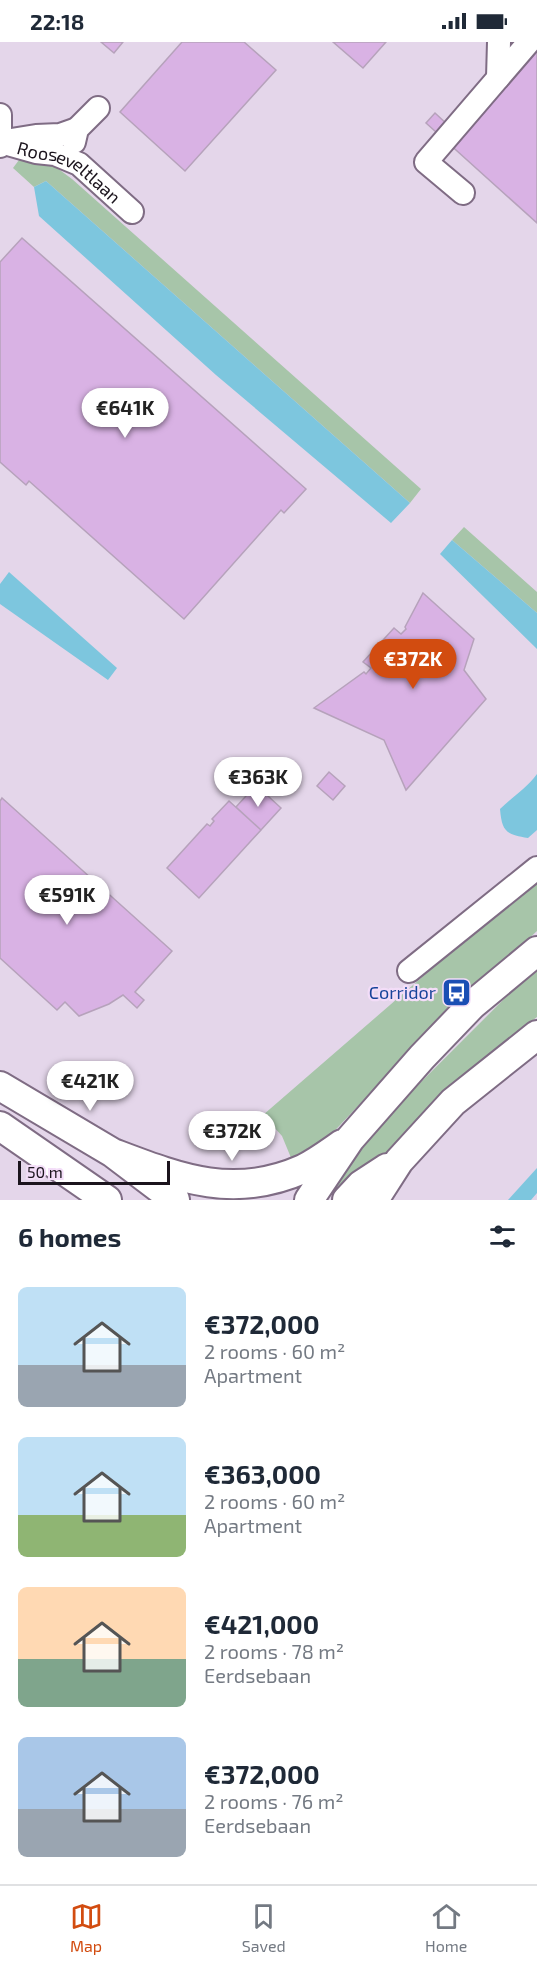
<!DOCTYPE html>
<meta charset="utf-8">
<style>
:root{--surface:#fff;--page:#f6f6f7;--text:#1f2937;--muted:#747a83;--line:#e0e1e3;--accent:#d24c10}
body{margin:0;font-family:"Exo 2",sans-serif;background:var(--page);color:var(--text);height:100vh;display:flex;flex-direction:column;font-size:22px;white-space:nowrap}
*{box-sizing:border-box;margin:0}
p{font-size:20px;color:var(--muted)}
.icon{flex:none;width:33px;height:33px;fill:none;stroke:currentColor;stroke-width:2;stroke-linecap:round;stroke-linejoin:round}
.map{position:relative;height:1158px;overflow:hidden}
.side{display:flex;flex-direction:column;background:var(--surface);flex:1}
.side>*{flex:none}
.scale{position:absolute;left:18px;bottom:15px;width:152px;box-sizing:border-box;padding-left:6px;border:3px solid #1b141d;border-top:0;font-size:16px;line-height:21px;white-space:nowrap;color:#1b141d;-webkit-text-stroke:4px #f3ddf8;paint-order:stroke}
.price{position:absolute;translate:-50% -51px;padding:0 14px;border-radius:21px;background:#fff;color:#222;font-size:20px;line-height:39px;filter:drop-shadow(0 2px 3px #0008)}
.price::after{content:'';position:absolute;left:50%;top:36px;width:18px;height:14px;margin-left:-9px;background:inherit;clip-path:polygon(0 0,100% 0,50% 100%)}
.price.current{background:var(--accent);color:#fff}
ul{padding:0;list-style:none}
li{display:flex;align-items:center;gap:18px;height:150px;padding:0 18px}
li span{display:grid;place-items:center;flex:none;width:168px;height:120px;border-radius:9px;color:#555}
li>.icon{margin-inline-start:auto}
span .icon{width:72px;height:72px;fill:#fffc;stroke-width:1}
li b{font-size:26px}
h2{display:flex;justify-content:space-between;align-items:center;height:72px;padding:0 18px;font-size:26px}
.status{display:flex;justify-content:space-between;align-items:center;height:42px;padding:0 30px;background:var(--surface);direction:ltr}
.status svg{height:16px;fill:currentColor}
.tabs{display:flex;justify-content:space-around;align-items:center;height:84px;border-top:2px solid var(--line);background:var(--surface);font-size:16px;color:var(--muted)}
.tabs a{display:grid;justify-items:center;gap:3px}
.tabs .current{color:var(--accent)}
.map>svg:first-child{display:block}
.industrial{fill:#e4d6ea}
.green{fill:#a7c5a9}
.water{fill:#7dc6de}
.building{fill:#d9b2e4;stroke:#b6a2bb;stroke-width:1.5}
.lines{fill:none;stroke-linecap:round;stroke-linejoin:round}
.minor-casing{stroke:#7f6c84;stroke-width:26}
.major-casing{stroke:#7f6c84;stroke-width:32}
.minor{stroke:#fff;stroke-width:22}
.major{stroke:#fff;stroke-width:28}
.labels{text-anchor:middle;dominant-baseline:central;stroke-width:4.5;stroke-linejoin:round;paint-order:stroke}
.street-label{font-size:18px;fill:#1b141d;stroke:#f3ddf8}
.transit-label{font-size:18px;fill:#164399;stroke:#f3ddf8;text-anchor:end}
</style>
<div class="status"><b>22:18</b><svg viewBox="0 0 49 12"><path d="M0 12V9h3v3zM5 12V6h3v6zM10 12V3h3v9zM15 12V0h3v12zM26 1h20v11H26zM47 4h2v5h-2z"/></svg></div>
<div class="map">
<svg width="537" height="1158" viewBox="0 0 537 1158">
<rect width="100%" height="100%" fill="#f3ddf8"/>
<path class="industrial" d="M 0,0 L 537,0 L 537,1158 L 0,1158 Z"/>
<path class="green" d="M 19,118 L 53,123 L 72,137 L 421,447 L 410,461 L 46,139 L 34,145 L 13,126 Z
M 464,485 L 537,550 L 537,571 L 452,498 Z
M 537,842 L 537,889 L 422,996 L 309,1116 L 294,1123 L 282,1094 L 263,1073 L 435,924 Z
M 537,929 L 537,975 L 525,984 L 340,1153 L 331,1146 L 388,1073 L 507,954 Z"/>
<path class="water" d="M 46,139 L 410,461 L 391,481 L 216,333 L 39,174 L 34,145 Z
M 452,498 L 537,571 L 537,607 L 440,512 Z
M 9,530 L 117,626 L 108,638 L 0,562 L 0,542 Z
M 537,732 L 537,788 L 528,796 C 506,792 502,790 500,767 C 512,755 527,746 537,732 Z
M 537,1126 L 537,1151 L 531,1158 L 508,1158 Z"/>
<path class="building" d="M 101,0 L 123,0 L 114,11 Z
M 182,0 L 244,0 L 276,28 L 185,129 L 120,70 Z
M 333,0 L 386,0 L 363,26 Z
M 537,0 L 537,181 L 426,81 L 435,71 L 448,83 Z
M 22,196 L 306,447 L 284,471 L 281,468 L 184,577 L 29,439 L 26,443 L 0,420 L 0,220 Z
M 423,551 L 474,597 L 464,628 L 486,657 L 406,748 L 384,698 L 314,666 L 364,630 L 366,632 L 371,626 L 363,620 L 394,586 L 401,592 L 406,587 L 405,585 Z
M 329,730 L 345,744 L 333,758 L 317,744 Z
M 256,743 L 281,766 L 261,788 L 236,765 Z
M 2,756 L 172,909 L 135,950 L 144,958 L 137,966 L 123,953 L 109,962 L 79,974 L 65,960 L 57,968 L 0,916 L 0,759 Z
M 229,759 L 261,788 L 199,856 L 167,826 L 207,782 L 210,784 L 214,779 L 212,777 Z"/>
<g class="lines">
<defs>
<g id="minor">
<path d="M 498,36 L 499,0"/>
<path d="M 0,73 L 0,104"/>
<path d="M 5,99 L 36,94 L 60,93 L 77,87"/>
<path id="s1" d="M 1,100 L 36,110 L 55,112 L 79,122 L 132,170"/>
<path d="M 74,100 L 77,87 L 98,66"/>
<path d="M 463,151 L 426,120 L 529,0"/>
<path d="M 409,929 L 537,826"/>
</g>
<path id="major" d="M 0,1044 L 113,1111 L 175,1158
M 0,1084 L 107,1158
M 113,1111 C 179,1136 233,1158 303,1127 C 317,1120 329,1111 342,1102
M 309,1158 L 350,1097 L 422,1015 L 472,963 L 537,909
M 347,1158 L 361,1143 L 387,1126
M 374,1158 L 399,1119 L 453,1060 L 537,993"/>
</defs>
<use href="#minor" class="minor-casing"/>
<use href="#major" class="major-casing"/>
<use href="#minor" class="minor"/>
<use href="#major" class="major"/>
</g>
<defs>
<symbol id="bus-square" viewBox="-11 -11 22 22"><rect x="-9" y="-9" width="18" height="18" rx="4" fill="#1a4fb4" stroke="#f3ddf8"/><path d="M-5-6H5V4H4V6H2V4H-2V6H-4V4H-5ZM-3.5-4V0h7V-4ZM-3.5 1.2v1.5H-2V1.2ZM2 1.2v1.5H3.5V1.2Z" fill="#fff"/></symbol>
</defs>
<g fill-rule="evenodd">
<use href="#bus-square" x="440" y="934" width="33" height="33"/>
</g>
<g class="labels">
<g class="street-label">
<text stroke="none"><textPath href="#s1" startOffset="76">Rooseveltlaan</textPath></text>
</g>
<g class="transit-label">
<text x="436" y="950">Corridor</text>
</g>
</g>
</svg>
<div class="scale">50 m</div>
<b class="price" style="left:125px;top:397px">€641K</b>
<b class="price current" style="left:413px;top:648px">€372K</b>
<b class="price" style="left:258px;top:766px">€363K</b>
<b class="price" style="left:67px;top:884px">€591K</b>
<b class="price" style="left:90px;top:1070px">€421K</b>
<b class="price" style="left:232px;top:1120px">€372K</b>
</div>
<section class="side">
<h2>6 homes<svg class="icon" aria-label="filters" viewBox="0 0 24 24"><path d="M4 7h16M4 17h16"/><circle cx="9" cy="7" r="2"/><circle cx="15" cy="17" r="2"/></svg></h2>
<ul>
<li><span style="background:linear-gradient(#bfe0f5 65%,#9aa5b1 0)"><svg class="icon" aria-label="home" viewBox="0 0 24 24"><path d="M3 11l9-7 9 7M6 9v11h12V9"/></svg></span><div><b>€372,000</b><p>2 rooms · 60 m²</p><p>Apartment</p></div></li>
<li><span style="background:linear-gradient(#bfe0f5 65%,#8fb573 0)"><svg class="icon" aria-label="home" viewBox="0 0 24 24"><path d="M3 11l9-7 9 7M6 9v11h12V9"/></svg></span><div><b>€363,000</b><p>2 rooms · 60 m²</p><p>Apartment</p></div></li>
<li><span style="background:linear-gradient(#ffd9b3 60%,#7fa58c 0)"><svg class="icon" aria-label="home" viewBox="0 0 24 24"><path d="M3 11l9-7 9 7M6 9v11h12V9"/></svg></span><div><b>€421,000</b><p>2 rooms · 78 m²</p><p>Eerdsebaan</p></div></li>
<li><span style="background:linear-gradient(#a9c7e8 60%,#9aa5b1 0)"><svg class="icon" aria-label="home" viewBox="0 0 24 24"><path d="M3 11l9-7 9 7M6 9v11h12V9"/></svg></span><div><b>€372,000</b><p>2 rooms · 76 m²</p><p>Eerdsebaan</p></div></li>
</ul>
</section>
<nav class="tabs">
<a class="current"><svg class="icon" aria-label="map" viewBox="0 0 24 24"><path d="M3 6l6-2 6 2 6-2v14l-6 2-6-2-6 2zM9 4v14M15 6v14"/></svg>Map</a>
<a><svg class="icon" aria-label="saved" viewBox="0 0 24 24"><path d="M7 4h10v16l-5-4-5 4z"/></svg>Saved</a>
<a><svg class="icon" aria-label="home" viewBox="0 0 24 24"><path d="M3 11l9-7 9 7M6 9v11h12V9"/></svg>Home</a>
</nav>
